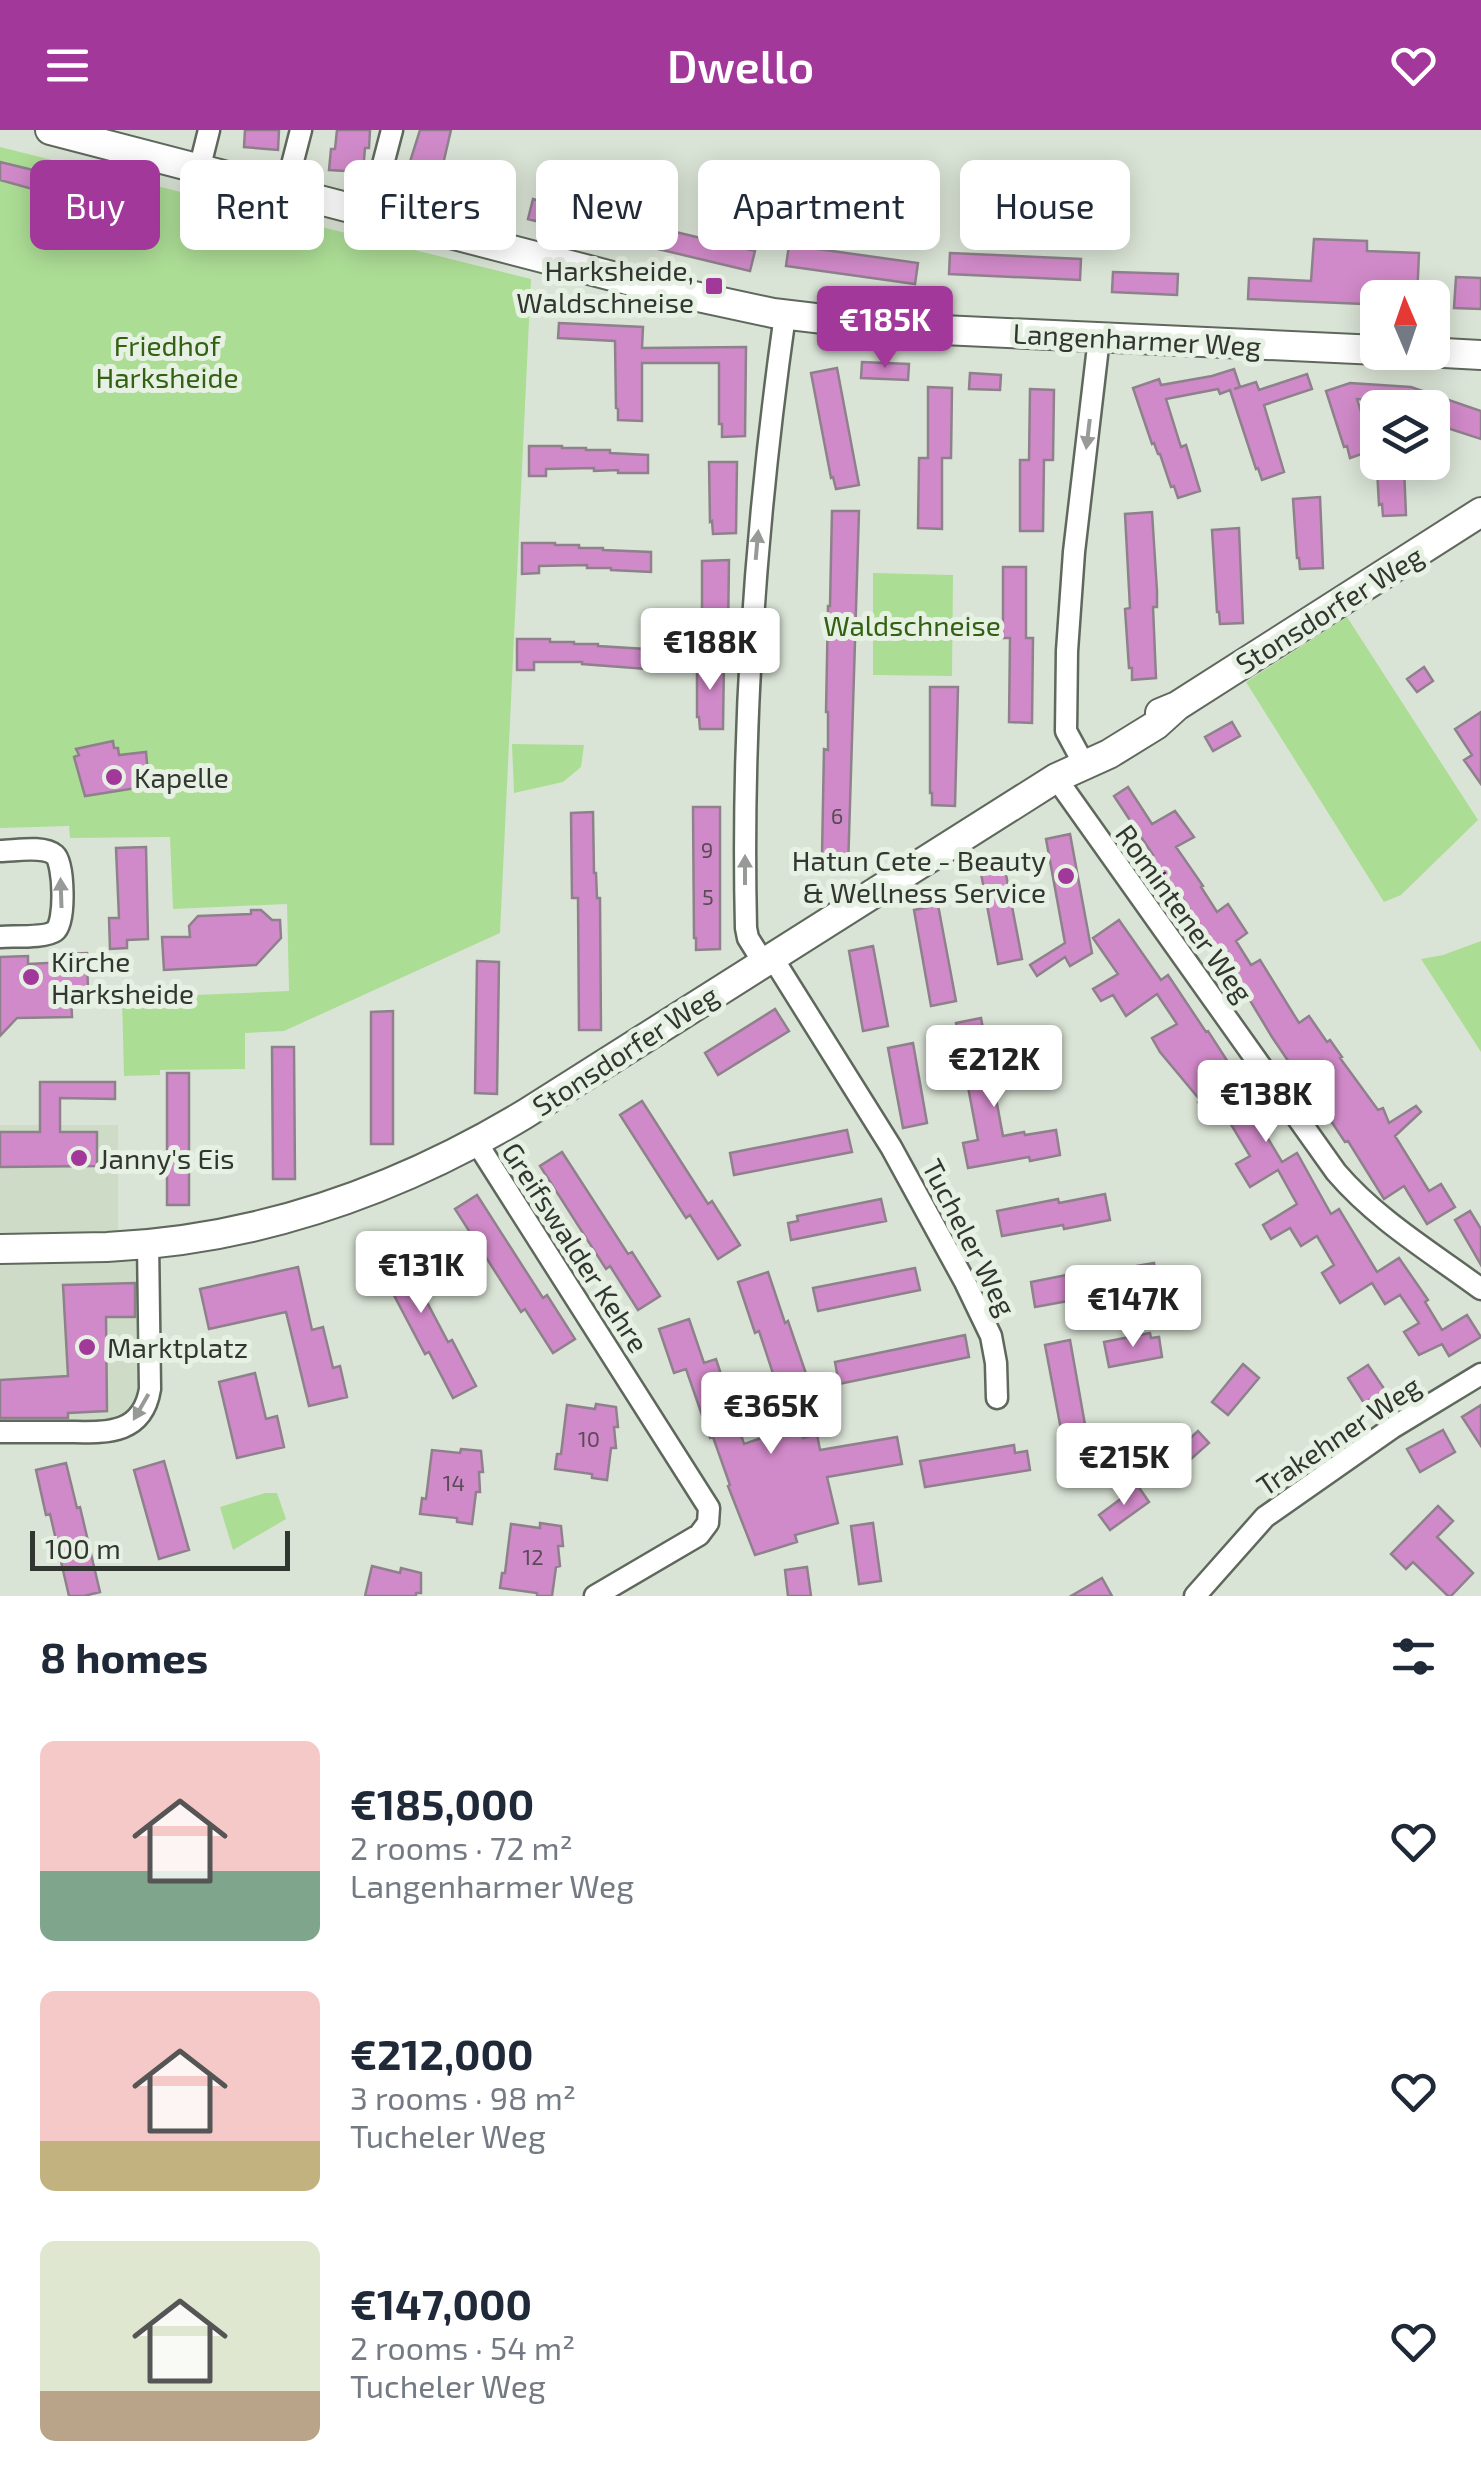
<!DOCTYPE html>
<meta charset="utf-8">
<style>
:root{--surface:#fff;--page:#f6f6f7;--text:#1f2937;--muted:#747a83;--accent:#a1389a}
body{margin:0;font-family:"Exo 2",sans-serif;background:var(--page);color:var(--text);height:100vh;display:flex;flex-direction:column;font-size:38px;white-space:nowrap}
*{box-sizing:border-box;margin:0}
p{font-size:32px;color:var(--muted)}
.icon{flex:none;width:55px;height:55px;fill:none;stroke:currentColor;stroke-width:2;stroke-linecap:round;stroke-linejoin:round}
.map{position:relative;height:1466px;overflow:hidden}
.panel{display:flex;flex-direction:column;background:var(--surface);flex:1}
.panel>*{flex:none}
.banner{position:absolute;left:30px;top:30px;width:1422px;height:90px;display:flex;gap:20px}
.needle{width:65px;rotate:358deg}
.fabs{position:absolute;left:1360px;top:150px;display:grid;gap:20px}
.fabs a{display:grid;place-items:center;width:90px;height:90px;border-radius:15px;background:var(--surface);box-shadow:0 5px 25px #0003;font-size:50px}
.scale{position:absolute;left:30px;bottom:25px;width:260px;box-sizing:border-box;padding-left:10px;border:5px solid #323630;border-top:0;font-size:28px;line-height:35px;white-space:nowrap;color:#323630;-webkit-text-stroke:8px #e7f1e3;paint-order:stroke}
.price{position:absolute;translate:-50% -85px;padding:0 22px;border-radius:10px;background:#fff;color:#222;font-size:32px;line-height:65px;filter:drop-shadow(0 2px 5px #0008)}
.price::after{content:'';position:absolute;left:50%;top:60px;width:30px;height:22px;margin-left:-15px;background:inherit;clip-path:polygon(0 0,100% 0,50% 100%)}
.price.current{background:var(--accent);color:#fff}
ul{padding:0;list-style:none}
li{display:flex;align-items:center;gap:30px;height:250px;padding:0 40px}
li span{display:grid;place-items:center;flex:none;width:280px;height:200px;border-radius:15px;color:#555}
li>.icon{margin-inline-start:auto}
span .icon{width:120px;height:120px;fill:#fffc;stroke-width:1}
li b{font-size:42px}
h2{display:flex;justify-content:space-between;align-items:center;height:120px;padding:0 40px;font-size:42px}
.pill{padding:0 35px;border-radius:15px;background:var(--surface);box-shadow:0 5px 25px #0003;font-size:35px;line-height:90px}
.pill.current{background:var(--accent);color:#fff}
header{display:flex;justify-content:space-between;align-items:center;height:130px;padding:0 40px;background:var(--accent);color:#fff;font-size:45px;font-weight:600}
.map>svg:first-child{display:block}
.built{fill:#cedcc7}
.green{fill:#acdd95}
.building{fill:#d18ac9;stroke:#8e818c;stroke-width:2.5}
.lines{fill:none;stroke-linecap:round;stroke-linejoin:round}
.minor-casing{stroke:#5f685c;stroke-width:25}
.secondary-casing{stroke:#5f685c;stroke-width:32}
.minor{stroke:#fff;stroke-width:20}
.secondary{stroke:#fff;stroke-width:28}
.oneway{fill:#989a98}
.poi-dot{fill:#a1389a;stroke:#e7f1e3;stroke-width:4}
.labels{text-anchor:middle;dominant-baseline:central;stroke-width:10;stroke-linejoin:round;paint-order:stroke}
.number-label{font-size:22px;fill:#5a4b56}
.poi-label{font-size:28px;fill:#323630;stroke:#e7f1e3;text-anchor:start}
.street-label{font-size:28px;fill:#323630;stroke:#e7f1e3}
.park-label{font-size:28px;fill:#326113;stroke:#e7f1e3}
</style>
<header><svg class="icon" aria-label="menu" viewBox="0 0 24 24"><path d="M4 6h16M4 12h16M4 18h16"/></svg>Dwello<svg class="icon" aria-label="heart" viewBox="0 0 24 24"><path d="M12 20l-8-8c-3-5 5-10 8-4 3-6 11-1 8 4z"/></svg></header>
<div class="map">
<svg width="1481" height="1466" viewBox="0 0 1481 1466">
<rect width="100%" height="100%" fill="#dae4d6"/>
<path class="built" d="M 0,995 L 118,995 L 118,1119 L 147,1119 L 149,1254 L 133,1290 L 0,1301 Z"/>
<path class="green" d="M 0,17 L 531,149 L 500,803 L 284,901 L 245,903 L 245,939 L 160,940 L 160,945 L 124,946 L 122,868 L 289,861 L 287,774 L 173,779 L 170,707 L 70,708 L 69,696 L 0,698 Z
M 873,443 L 953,445 L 952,546 L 873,545 Z
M 1347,487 L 1478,690 L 1401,765 L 1384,772 L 1246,552 Z
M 512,614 L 584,615 L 581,637 L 563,652 L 514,663 Z
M 1481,811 L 1481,922 L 1421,829 L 1443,825 Z
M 265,1363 L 277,1363 L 286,1389 L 233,1420 L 220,1377 Z"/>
<path class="building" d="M 245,0 L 279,0 L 278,20 L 244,17 Z
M 337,0 L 370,0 L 369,18 L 365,18 L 363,42 L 329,40 L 331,19 L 335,19 Z
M 420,0 L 451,0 L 444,30 L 451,32 L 446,47 L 504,62 L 499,82 L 402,57 Z
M 0,32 L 41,42 L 36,60 L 0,50 Z
M 533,69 L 564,77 L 559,97 L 528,89 Z
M 596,83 L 755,121 L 750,141 L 591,103 Z
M 1314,109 L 1367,111 L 1367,121 L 1419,123 L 1417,168 L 1364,168 L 1363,174 L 1248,169 L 1249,148 L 1311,151 Z
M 789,115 L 918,133 L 915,154 L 786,136 Z
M 950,123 L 1081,129 L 1080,150 L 949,144 Z
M 1113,142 L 1178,144 L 1177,165 L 1112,162 Z
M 1456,147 L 1481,148 L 1481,179 L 1454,178 Z
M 559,193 L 643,197 L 642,218 L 746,217 L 745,306 L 722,307 L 722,294 L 719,294 L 719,233 L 642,233 L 642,291 L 618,290 L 618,279 L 616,278 L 615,211 L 558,208 Z
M 862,232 L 909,234 L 908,250 L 861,248 Z
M 837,238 L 859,355 L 836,359 L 833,347 L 831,348 L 811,243 Z
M 1234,239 L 1240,257 L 1234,259 L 1256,252 L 1259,260 L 1307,244 L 1312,259 L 1264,275 L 1284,342 L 1262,350 L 1258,338 L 1256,339 L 1230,260 L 1220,264 L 1218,259 L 1166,269 L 1181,317 L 1186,315 L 1200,361 L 1178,368 L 1174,356 L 1171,357 L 1160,324 L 1158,324 L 1154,313 L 1152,314 L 1133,258 L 1159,249 L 1161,255 L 1212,246 Z
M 970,243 L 1001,245 L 1000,260 L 969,259 Z
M 1350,253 L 1411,257 L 1481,281 L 1481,309 L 1432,293 L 1432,278 L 1412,278 L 1413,272 L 1357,269 L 1373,320 L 1350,328 L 1347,316 L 1344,317 L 1326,261 Z
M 928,257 L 952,258 L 951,328 L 942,328 L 942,399 L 918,398 L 919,328 L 928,328 Z
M 1030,259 L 1054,260 L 1053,330 L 1044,330 L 1043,401 L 1020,401 L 1020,330 L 1029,330 Z
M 529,316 L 562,316 L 562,318 L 586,318 L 586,320 L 610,320 L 610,323 L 648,325 L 648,343 L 618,343 L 618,340 L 594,341 L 594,338 L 546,339 L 546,346 L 529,346 Z
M 709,332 L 737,332 L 736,403 L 713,404 L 712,391 L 710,392 Z
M 1404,338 L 1406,385 L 1383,386 L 1382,374 L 1379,375 L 1377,339 Z
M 1320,367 L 1323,438 L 1300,439 L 1299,428 L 1297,428 L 1293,369 Z
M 832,381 L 859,381 L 848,739 L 825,738 L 825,726 L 822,726 L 824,619 L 828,620 L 828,582 L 826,582 L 828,476 L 830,476 Z
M 1152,382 L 1157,461 L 1157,477 L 1153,477 L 1156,548 L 1132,550 L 1132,538 L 1129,538 L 1125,479 L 1130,478 L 1125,384 Z
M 1239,398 L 1243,493 L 1220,494 L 1219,482 L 1217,482 L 1212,400 Z
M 522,413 L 555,413 L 555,415 L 579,415 L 579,418 L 603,418 L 603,420 L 651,422 L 651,442 L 611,440 L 611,438 L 587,438 L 587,435 L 539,436 L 539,443 L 522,444 Z
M 729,430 L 728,502 L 705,502 L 705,490 L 702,490 L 702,431 Z
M 1003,437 L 1026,437 L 1026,508 L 1033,508 L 1032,593 L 1009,592 L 1010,508 L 1003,508 Z
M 517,509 L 550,509 L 550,512 L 574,512 L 574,514 L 598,514 L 598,516 L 646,519 L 646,539 L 582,534 L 582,532 L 534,532 L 534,540 L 517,540 Z
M 697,528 L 724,528 L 723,599 L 700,599 L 699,587 L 697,587 Z
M 1424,537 L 1433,551 L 1417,562 L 1407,549 Z
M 930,557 L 958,557 L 955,676 L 932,675 L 932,663 L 930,663 Z
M 1481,582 L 1481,654 L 1464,630 L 1472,625 L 1455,599 Z
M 1232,592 L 1240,606 L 1213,621 L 1205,607 Z
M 113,611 L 114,618 L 118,618 L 119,625 L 146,622 L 149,656 L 85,666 L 74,627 L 79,625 L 76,619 Z
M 1128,657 L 1152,694 L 1175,681 L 1194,707 L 1176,717 L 1203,756 L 1201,757 L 1217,782 L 1228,774 L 1247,803 L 1236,811 L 1251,835 L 1260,830 L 1299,893 L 1309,886 L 1327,912 L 1330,910 L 1342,927 L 1340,928 L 1378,980 L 1383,978 L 1389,993 L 1416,976 L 1421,982 L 1395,1006 L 1429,1061 L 1441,1054 L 1455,1077 L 1427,1094 L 1404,1056 L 1384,1069 L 1348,1011 L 1345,1012 L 1309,958 L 1307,959 L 1272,907 L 1225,829 L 1223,830 L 1183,769 L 1180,772 L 1149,727 L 1153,725 L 1114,666 Z
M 693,677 L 720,677 L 720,819 L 696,820 L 696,808 L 694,808 Z
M 593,682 L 594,743 L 596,743 L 597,768 L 600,768 L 601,900 L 579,900 L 578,768 L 572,768 L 571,683 Z
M 1070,704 L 1092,823 L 1070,836 L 1065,827 L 1037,846 L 1030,835 L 1065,813 L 1046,709 Z
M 146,717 L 148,809 L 127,810 L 127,818 L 110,819 L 109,788 L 119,788 L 116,718 Z
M 1004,734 L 1022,829 L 998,834 L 980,738 Z
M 938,775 L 956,871 L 931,876 L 914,780 Z
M 251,780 L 261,780 L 272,790 L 280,790 L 281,808 L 256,835 L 164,840 L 162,807 L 190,807 L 189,796 L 198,786 L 251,784 Z
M 1119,790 L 1161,850 L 1168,845 L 1206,902 L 1208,901 L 1250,966 L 1253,964 L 1266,985 L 1257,990 L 1282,1032 L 1297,1023 L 1331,1084 L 1339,1079 L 1377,1142 L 1399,1128 L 1428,1170 L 1425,1172 L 1442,1200 L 1467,1185 L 1481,1207 L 1449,1226 L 1442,1214 L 1419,1225 L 1404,1202 L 1419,1193 L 1400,1165 L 1385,1174 L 1372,1153 L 1340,1173 L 1322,1143 L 1334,1135 L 1317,1106 L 1301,1116 L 1290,1098 L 1271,1109 L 1263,1095 L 1297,1074 L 1278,1040 L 1250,1057 L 1236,1034 L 1250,1026 L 1226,986 L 1214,993 L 1198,972 L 1200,970 L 1160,922 L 1152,908 L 1177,894 L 1157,864 L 1126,886 L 1113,865 L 1101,871 L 1093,859 L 1118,844 L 1093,808 Z
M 873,816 L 888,896 L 863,901 L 849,821 Z
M 87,823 L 88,862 L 71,863 L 72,887 L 17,888 L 0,906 L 0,827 L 28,826 L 28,834 L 67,832 L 67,824 Z
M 477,831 L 499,832 L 497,964 L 475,963 Z
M 775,879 L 789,901 L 718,945 L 705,923 Z
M 393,881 L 393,1014 L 371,1014 L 371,882 Z
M 981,888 L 1003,1006 L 1024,1002 L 1025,1005 L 1056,1000 L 1060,1025 L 1030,1031 L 1029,1027 L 968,1038 L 963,1013 L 978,1010 L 956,893 Z
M 913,913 L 927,993 L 903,998 L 888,918 Z
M 272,917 L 294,917 L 295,1049 L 273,1049 Z
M 167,943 L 189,943 L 189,1075 L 167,1075 Z
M 40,952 L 115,952 L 115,969 L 60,968 L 60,1002 L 97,1002 L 97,1036 L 0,1037 L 0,1002 L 40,1002 Z
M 642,971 L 708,1074 L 712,1071 L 740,1115 L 718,1129 L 690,1085 L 686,1088 L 620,985 Z
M 847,1000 L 852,1022 L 734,1045 L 730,1023 Z
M 562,1022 L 628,1124 L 632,1122 L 660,1166 L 638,1180 L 610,1136 L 606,1139 L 540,1036 Z
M 1105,1064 L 1110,1090 L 1064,1099 L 1063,1095 L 1002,1106 L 997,1081 L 1058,1069 L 1059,1073 Z
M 477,1065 L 543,1168 L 547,1165 L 575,1209 L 553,1223 L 525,1179 L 521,1182 L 455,1079 Z
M 881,1069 L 886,1091 L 791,1110 L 788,1093 L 798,1091 L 797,1086 Z
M 1470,1081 L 1481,1099 L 1481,1135 L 1455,1090 Z
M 391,1104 L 448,1212 L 452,1210 L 476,1256 L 453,1268 L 429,1222 L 425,1224 L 368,1116 Z
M 1154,1133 L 1159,1158 L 1113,1167 L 1112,1163 L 1035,1177 L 1031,1152 L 1107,1137 L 1108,1141 Z
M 298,1137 L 312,1200 L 323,1197 L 333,1238 L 340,1236 L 347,1267 L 309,1276 L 286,1182 L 209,1199 L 200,1159 Z
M 915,1138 L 920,1160 L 818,1181 L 813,1158 Z
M 768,1142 L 785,1193 L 788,1191 L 815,1270 L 785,1280 L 759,1201 L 755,1203 L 738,1152 Z
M 135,1153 L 135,1187 L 106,1187 L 107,1281 L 68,1283 L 68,1288 L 0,1288 L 0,1250 L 68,1246 L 63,1155 Z
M 689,1189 L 704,1233 L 716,1229 L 744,1314 L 799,1295 L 803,1308 L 817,1304 L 820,1320 L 897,1307 L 902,1334 L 827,1347 L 838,1393 L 795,1405 L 797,1412 L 755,1425 L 728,1356 L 730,1355 L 713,1307 L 710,1308 L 686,1239 L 674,1243 L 659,1199 Z
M 1150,1203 L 1151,1208 L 1159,1207 L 1162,1227 L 1109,1237 L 1104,1212 Z
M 965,1205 L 969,1227 L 839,1254 L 835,1232 Z
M 1070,1210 L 1087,1306 L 1063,1310 L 1045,1215 Z
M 1243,1234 L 1259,1248 L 1228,1285 L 1212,1272 Z
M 1368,1235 L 1385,1260 L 1364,1273 L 1348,1248 Z
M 255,1243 L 266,1289 L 277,1286 L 284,1317 L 237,1328 L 219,1252 Z
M 596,1274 L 616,1277 L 618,1297 L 614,1297 L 616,1318 L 611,1318 L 607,1350 L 592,1348 L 592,1344 L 555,1339 L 557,1324 L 561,1324 L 567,1275 L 595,1279 Z
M 1481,1275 L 1481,1316 L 1462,1287 Z
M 1443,1300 L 1455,1322 L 1420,1342 L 1407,1319 Z
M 1198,1301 L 1209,1313 L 1173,1345 L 1162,1334 Z
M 1014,1315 L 1015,1323 L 1027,1321 L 1030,1340 L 925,1357 L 920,1331 Z
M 461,1319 L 481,1321 L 483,1342 L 479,1342 L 480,1362 L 476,1362 L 472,1394 L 457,1392 L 457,1388 L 420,1384 L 422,1368 L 426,1369 L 432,1320 L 460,1323 Z
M 164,1331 L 189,1420 L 159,1429 L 134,1340 Z
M 66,1333 L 77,1378 L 80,1377 L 100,1462 L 84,1466 L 69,1466 L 50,1384 L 46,1385 L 36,1340 Z
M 1138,1356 L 1149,1372 L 1110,1400 L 1099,1385 Z
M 1438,1376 L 1453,1391 L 1437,1407 L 1473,1443 L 1451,1466 L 1448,1466 L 1413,1432 L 1406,1439 L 1391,1424 Z
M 540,1393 L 561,1396 L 563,1416 L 558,1416 L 560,1436 L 556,1437 L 552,1466 L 537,1466 L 537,1463 L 500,1458 L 502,1443 L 505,1443 L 511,1394 L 540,1398 Z
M 873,1393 L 881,1451 L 859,1454 L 851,1396 Z
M 372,1436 L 400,1443 L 401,1438 L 421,1443 L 421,1463 L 416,1463 L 416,1466 L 365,1466 Z
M 807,1437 L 811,1466 L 788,1466 L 785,1440 Z
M 1102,1448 L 1112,1466 L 1071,1466 Z"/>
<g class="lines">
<defs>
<path id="minor" d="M 199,40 L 209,0
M 285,62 L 301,0
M 370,84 L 392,0
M 1085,636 L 1066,601 L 1067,521 L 1074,422 L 1099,208
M 1056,648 L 1336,1042 C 1377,1090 1431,1122 1481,1159
M 0,721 C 15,721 43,715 55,725 C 64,733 66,793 55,801 C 46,808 13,806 0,807
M 772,827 L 891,1017 L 965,1152 L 991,1206 L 996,1233 L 997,1268
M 763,832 L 748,808 L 746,798 C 741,592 756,389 785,185
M 477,1013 L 709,1378 L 708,1393 L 699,1405 L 595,1466
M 0,1302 C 21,1302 42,1302 63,1302 C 101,1302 142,1308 150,1259 L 148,1112
M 1195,1466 L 1265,1387 L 1392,1298 L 1481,1244"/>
<path id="secondary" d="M 50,0 L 666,160 L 773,183 L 899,198 L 1378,220
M 1426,222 L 1481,225
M 1160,583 L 1177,576 L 1481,382
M 0,1119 C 36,1118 71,1118 107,1117 C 258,1110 397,1061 525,984 L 1056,648 L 1109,624 L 1156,595 L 1177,576"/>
</defs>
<use href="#minor" class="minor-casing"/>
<use href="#secondary" class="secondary-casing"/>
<use href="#minor" class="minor"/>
<use href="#secondary" class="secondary"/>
</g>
<defs><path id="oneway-solid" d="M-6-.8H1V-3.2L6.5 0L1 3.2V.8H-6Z" transform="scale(2.5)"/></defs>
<g class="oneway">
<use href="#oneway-solid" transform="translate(1088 304) rotate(97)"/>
<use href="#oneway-solid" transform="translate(757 415) rotate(-85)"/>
<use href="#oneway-solid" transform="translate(745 740) rotate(-90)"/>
<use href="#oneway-solid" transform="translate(61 763) rotate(-92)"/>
<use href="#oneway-solid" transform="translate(141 1277) rotate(120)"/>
</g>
<g class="poi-dot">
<rect x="704" y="146" width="20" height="20" rx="5"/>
<circle cx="114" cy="647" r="10"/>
<circle cx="1066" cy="746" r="10"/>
<circle cx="31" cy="847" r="10"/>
<circle cx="79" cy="1028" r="10"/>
<circle cx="87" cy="1217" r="10"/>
</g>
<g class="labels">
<g class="number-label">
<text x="837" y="685">6</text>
<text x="707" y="719">9</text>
<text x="708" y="766">5</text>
<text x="589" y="1308">10</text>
<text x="454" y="1352">14</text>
<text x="533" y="1426">12</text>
</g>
<g class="poi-label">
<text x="694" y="140" text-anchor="end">Harksheide,<tspan x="694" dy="32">Waldschneise</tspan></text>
<text x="134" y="647">Kapelle</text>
<text x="1046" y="730" text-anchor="end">Hatun Cete - Beauty<tspan x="1046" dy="32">&amp; Wellness Service</tspan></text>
<text x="51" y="831">Kirche<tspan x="51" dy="32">Harksheide</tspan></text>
<text x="99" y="1028">Janny's Eis</text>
<text x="107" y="1217">Marktplatz</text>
</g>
<g class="street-label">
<text transform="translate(1137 209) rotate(3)">Langenharmer Weg</text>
<text transform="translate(1329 479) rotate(-32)">Stonsdorfer Weg</text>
<text transform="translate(1185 783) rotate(54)">Romintener Weg</text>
<text transform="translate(625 920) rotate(-33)">Stonsdorfer Weg</text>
<text transform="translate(970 1107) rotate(63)">Tucheler Weg</text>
<text transform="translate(576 1117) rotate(57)">Greifswalder Kehre</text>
<text transform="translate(1338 1305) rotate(-34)">Trakehner Weg</text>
</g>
<g class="park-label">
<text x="167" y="215">Friedhof<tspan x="167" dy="32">Harksheide</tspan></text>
<text x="912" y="495">Waldschneise</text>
</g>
</g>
</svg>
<div class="fabs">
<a><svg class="needle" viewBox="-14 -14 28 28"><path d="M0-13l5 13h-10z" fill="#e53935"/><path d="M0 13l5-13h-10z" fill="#747a83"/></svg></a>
<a><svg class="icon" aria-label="layers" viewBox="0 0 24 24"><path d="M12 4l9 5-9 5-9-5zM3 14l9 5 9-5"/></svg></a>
</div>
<div class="scale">100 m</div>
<b class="price current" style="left:885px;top:241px">€185K</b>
<b class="price" style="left:710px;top:563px">€188K</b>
<b class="price" style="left:994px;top:980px">€212K</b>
<b class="price" style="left:1266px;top:1015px">€138K</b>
<b class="price" style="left:421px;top:1186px">€131K</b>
<b class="price" style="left:1133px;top:1220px">€147K</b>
<b class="price" style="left:771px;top:1327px">€365K</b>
<b class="price" style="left:1124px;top:1378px">€215K</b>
<div class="banner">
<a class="pill current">Buy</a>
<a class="pill">Rent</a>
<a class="pill">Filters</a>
<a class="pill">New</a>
<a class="pill">Apartment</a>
<a class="pill">House</a>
</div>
</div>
<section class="panel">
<h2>8 homes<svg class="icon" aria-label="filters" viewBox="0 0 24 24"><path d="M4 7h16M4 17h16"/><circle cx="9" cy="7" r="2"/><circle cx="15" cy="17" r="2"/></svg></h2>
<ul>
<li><span style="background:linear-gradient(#f6c9c9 65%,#7fa58c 0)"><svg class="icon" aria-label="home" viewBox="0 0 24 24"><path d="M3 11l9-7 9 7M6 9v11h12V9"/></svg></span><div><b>€185,000</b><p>2 rooms · 72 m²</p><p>Langenharmer Weg</p></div><svg class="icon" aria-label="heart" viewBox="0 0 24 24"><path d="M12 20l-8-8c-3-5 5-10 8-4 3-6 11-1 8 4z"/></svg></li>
<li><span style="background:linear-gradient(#f6c9c9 75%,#c2b280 0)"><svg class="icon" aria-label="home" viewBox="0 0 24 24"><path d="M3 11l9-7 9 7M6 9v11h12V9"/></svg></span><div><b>€212,000</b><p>3 rooms · 98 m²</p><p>Tucheler Weg</p></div><svg class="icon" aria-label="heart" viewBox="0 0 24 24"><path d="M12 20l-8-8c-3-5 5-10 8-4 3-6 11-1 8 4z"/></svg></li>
<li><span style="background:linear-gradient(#dfe7d0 75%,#b9a48a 0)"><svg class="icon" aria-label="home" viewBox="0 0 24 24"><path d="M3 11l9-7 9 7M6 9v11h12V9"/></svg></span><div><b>€147,000</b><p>2 rooms · 54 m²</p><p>Tucheler Weg</p></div><svg class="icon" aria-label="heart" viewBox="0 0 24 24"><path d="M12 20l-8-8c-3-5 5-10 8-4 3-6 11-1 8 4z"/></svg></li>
</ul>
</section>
